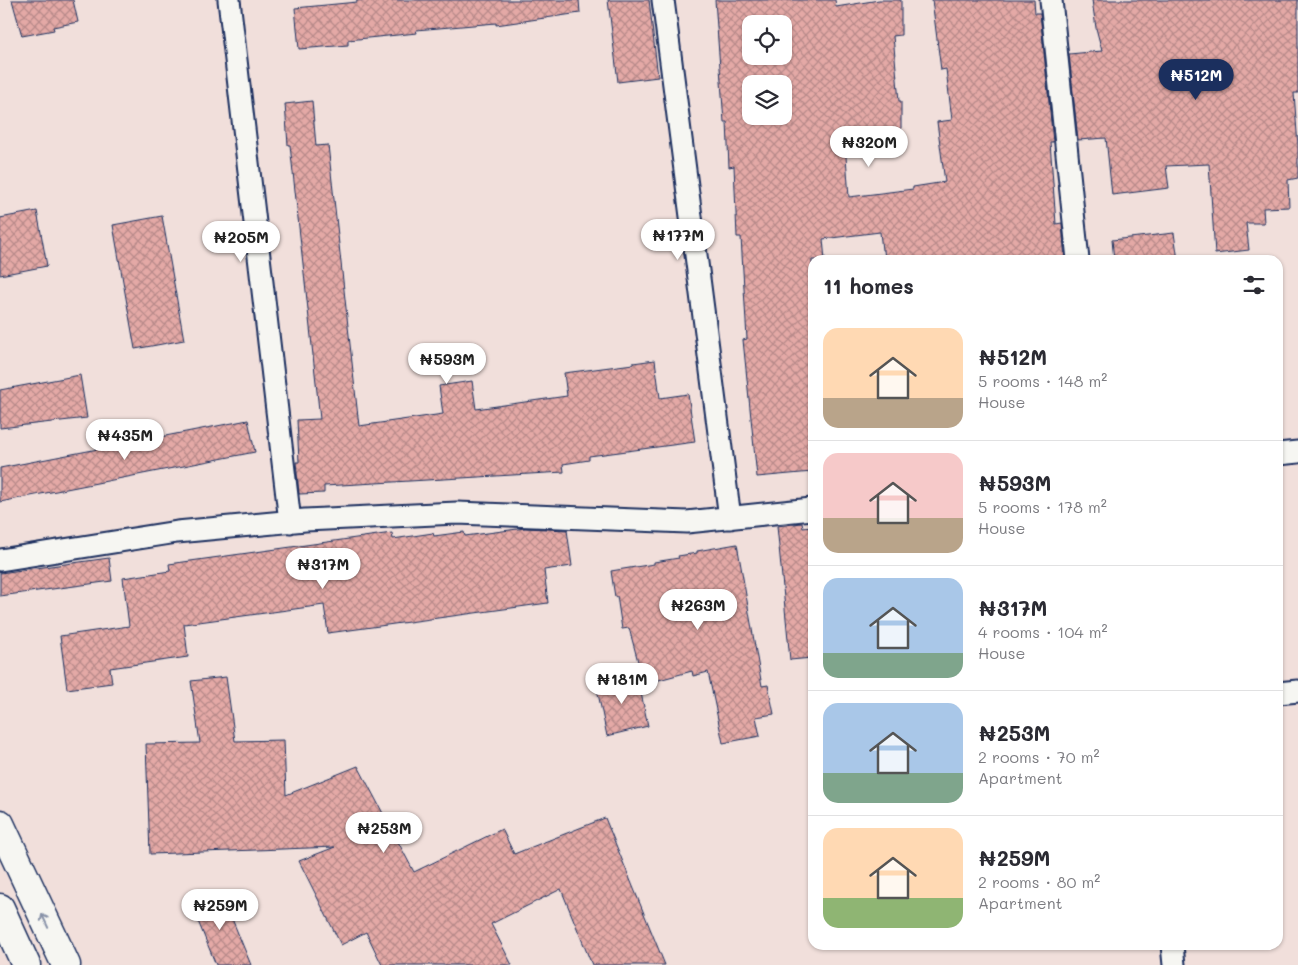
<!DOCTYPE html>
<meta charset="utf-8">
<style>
:root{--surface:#fff;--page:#f2f2f3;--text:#2b2b33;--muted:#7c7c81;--line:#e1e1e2;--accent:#1b2f5e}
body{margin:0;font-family:Mali,sans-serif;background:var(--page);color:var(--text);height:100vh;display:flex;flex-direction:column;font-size:19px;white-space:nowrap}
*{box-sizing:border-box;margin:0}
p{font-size:16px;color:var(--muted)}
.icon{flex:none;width:28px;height:28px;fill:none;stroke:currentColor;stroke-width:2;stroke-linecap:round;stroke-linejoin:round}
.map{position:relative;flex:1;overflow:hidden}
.side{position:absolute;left:808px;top:255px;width:475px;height:695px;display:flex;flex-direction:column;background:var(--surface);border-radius:15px;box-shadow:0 1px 4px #0004}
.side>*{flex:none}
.controls{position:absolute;left:742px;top:15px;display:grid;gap:10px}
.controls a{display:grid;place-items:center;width:50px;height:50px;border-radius:10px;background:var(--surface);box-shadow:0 1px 4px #0004;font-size:25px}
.price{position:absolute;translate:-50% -42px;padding:0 11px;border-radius:18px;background:#fff;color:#222;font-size:16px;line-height:32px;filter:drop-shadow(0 1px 2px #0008)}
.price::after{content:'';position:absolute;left:50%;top:30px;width:15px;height:11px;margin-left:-8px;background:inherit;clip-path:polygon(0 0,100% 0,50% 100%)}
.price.active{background:var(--accent);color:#fff}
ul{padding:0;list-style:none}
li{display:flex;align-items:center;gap:15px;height:125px;padding:0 15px}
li+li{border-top:1px solid var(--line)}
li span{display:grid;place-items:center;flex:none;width:140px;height:100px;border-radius:15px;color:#555}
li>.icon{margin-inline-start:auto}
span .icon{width:60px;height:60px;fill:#fffc;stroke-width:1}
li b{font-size:21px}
h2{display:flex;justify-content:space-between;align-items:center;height:60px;padding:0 15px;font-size:21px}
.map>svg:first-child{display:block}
.building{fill:url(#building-cross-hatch);stroke:#1b2f5e;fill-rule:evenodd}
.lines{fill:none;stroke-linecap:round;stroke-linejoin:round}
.street-casing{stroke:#1b2f5e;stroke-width:25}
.secondary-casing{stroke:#1b2f5e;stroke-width:31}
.street{stroke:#f6f6f2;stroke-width:21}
.secondary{stroke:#f6f6f2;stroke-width:28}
.oneway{stroke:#8892a8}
</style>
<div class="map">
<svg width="1298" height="965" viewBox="0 0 1298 965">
<defs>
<pattern id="building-cross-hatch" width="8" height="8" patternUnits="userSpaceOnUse" patternTransform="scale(1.25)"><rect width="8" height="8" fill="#e4a9a6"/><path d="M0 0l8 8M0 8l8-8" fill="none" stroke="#b88a8a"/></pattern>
</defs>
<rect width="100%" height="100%" fill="#f1dfdb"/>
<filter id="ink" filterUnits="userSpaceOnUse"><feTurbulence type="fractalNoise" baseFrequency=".02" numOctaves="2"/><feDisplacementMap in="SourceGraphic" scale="10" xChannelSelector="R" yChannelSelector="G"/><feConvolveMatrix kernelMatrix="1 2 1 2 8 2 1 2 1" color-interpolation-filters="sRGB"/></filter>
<g filter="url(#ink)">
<path class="building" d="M 12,0 L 73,0 L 78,22 L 53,27 L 54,30 L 22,36 Z
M 357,0 L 579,0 L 580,13 L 496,25 L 496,23 L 416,30 L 417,33 L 348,40 L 348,45 L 299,49 L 295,8 L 357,2 Z
M 608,0 L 649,0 L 658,77 L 618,82 Z
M 715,0 L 835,0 L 836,7 L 879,0 L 901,0 L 901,35 L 893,36 L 899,101 L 901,101 L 901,130 L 844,130 L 849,197 L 913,189 L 913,187 L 945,182 L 937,122 L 952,120 L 946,69 L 941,70 L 932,0 L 1034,0 L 1035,13 L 1040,13 L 1053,142 L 1050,142 L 1056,224 L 1062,223 L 1065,260 L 885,260 L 884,250 L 882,250 L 880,232 L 823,239 L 825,260 L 812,260 L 812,472 L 757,477 L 743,340 L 747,339 L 741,237 L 737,237 L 734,166 L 729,167 L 727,122 L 724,122 ZM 751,24 L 784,24 L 784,56 L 751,56 ZM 751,84 L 784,84 L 784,116 L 751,116 Z
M 1092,0 L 1298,0 L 1298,93 L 1294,93 L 1298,146 L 1298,178 L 1288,180 L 1289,207 L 1263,208 L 1264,223 L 1246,223 L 1249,250 L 1215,254 L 1209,164 L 1166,166 L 1169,188 L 1112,195 L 1106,138 L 1078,140 L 1069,54 L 1102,51 L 1096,28 Z
M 312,101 L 316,146 L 328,145 L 359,426 L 443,414 L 439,386 L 472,381 L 476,409 L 567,396 L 564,373 L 633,364 L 633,363 L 655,360 L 660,398 L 688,394 L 695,442 L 589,456 L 589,460 L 563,464 L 564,472 L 324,486 L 324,493 L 299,494 L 296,462 L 299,462 L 297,420 L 320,419 L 290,145 L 288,145 L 285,104 Z
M 37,211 L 47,266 L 0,275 L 0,218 Z
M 162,216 L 184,340 L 135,349 L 113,225 Z
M 1174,233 L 1178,260 L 1114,260 L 1112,240 Z
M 80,375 L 87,418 L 0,428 L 0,390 Z
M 248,420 L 255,452 L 0,502 L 0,468 Z
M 802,523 L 803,528 L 812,527 L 812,658 L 790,660 L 777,526 Z
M 525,528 L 567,530 L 572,566 L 544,570 L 548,603 L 328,633 L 324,605 L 184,624 L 188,657 L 110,668 L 112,683 L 67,689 L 60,636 L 129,626 L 123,578 L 170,571 L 169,564 L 392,533 L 393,539 L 433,533 L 434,536 L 464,532 L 465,536 Z
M 737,544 L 762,686 L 768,685 L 774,714 L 756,717 L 760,736 L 723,743 L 708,672 L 693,676 L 692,671 L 644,684 L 629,628 L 622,629 L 617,596 L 615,597 L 611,571 L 654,564 L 654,562 L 679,558 L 678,556 L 697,553 L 697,551 Z
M 109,558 L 112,581 L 0,596 L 0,573 Z
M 637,674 L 648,726 L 607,736 L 596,684 Z
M 226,677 L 235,741 L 284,740 L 286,795 L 358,766 L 414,872 L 502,829 L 514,854 L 605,818 L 665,965 L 592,965 L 561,889 L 491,924 L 512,965 L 382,965 L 366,932 L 341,945 L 299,861 L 335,847 L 150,854 L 146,744 L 200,743 L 191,681 Z
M 221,892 L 251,965 L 216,965 L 191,904 Z"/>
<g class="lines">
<defs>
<path id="street" d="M 229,0 L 290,522
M 663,0 L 730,518
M 1051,0 L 1078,260
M 1278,454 L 1298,452
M 0,560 L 177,532 L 305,520 L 457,513 L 687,522 L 812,509
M 1278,693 L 1298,691
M 1172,945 L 1174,965"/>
<path id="secondary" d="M 0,824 L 66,965
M 0,908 L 26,965"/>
</defs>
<use href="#street" class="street-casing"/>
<use href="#secondary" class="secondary-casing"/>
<use href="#street" class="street"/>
<use href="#secondary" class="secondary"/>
</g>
<defs><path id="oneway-shaft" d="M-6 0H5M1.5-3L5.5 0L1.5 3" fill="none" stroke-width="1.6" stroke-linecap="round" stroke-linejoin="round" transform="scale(1.25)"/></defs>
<use class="oneway" href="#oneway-shaft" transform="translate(45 921) rotate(-115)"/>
</g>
</svg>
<div class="controls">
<a><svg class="icon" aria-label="locate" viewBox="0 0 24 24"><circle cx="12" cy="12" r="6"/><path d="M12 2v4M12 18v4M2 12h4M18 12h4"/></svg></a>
<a><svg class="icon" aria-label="layers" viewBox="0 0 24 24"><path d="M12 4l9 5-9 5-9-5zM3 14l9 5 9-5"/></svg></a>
</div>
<b class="price active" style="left:1196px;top:101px">₦512M</b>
<b class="price" style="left:869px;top:168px">₦320M</b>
<b class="price" style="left:678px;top:261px">₦177M</b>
<b class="price" style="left:241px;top:263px">₦205M</b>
<b class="price" style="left:447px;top:385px">₦593M</b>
<b class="price" style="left:125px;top:461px">₦435M</b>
<b class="price" style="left:323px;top:590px">₦317M</b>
<b class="price" style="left:698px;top:631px">₦263M</b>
<b class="price" style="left:622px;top:705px">₦181M</b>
<b class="price" style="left:384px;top:854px">₦253M</b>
<b class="price" style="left:220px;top:931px">₦259M</b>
<section class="side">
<h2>11 homes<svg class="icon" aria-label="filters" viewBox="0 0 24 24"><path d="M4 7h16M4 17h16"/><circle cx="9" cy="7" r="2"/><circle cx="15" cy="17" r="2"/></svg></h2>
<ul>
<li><span style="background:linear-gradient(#ffd9b3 70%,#b9a48a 0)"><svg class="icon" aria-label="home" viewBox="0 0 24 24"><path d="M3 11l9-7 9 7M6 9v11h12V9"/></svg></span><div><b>₦512M</b><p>5 rooms · 148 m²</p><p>House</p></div></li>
<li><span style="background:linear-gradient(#f6c9c9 65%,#b9a48a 0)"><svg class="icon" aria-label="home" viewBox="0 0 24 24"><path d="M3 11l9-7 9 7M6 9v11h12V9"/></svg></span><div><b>₦593M</b><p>5 rooms · 178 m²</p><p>House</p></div></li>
<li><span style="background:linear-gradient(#a9c7e8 75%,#7fa58c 0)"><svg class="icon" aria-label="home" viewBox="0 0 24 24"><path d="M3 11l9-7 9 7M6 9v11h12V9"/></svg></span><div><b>₦317M</b><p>4 rooms · 104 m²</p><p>House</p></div></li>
<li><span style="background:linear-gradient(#a9c7e8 70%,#7fa58c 0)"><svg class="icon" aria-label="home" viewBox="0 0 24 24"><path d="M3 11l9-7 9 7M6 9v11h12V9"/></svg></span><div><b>₦253M</b><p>2 rooms · 70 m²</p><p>Apartment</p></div></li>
<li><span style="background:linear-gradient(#ffd9b3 70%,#8fb573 0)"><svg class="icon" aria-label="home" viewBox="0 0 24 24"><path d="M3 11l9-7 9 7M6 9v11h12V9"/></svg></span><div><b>₦259M</b><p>2 rooms · 80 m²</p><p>Apartment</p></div></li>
</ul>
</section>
</div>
